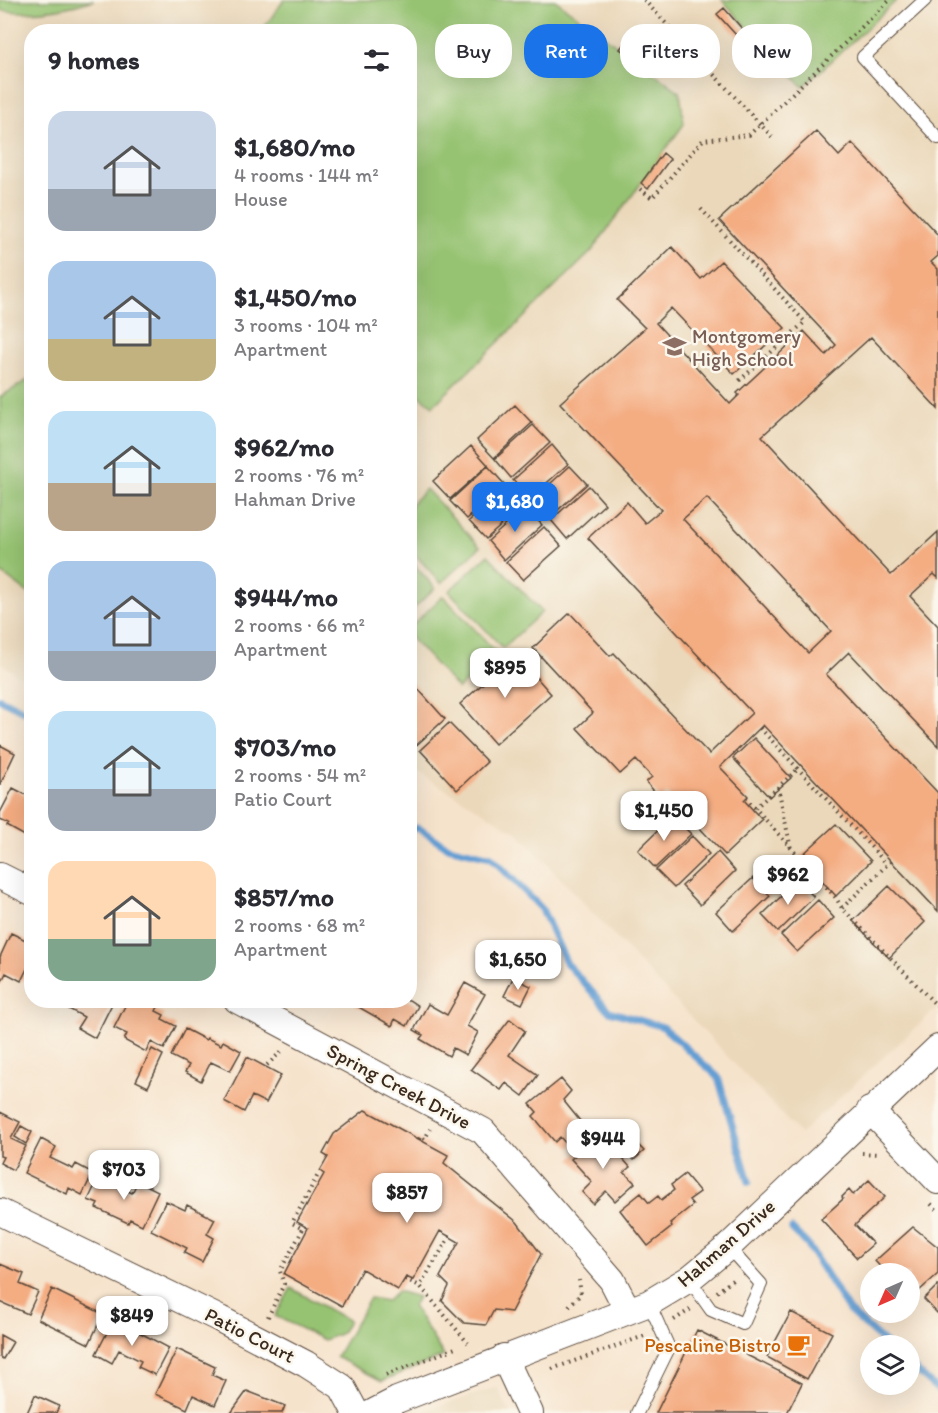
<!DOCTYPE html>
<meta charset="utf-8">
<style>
:root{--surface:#fff;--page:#f2f2f3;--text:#2b2b33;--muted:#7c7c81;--accent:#1a73e8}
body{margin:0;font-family:Itim,sans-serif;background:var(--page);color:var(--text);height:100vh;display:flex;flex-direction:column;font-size:22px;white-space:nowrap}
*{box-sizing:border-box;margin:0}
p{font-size:20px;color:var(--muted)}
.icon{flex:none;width:33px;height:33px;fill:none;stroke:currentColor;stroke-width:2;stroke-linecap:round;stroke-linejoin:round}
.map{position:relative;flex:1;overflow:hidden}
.drawer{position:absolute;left:24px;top:24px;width:393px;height:984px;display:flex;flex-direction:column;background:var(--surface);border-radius:24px;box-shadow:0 6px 24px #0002}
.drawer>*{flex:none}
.top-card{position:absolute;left:435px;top:24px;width:412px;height:54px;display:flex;gap:12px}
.needle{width:39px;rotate:225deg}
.controls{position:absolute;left:860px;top:1263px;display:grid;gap:12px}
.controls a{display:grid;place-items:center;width:60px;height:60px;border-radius:50%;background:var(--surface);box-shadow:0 6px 24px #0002;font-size:30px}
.price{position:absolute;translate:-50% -51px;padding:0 14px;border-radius:12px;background:#fff;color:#222;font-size:20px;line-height:39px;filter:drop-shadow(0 2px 3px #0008)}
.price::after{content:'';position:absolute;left:50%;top:36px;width:18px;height:14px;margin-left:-9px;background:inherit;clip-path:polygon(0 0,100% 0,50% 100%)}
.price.current{background:var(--accent);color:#fff}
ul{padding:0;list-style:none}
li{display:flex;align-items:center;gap:18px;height:150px;padding:0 24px}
li span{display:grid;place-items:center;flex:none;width:168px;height:120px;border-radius:18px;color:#555}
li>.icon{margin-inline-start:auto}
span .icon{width:72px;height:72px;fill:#fffc;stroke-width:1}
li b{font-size:26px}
h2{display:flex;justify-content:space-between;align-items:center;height:72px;padding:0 24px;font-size:26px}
.chip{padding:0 21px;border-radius:24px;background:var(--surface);box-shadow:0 6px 24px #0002;font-size:21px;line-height:54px}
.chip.current{background:var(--accent);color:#fff}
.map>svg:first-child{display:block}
.built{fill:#ebd8ba}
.green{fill:#96c372;stroke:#687648;stroke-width:1.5}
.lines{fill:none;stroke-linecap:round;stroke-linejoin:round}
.stream{stroke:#649ed3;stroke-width:7}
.building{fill:#f4ac81;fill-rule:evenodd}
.service-casing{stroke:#574638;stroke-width:14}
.minor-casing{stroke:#574638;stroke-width:28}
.path{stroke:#574638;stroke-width:4;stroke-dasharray:1.5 4.5;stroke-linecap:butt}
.service{stroke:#fff;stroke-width:12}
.minor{stroke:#fff;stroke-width:26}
.labels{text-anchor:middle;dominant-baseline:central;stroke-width:5;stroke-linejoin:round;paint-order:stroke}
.education-label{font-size:20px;fill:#785e54;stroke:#fbf7ec;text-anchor:start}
.street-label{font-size:20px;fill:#3b2a1e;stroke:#fbf7ec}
.food-label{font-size:20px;fill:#c56008;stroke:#fbf7ec;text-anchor:end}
</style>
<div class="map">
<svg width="938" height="1413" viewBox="0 0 938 1413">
<rect width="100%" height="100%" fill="#fbf7ec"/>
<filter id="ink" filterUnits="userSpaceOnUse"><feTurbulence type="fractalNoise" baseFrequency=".0167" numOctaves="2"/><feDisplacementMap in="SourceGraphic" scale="12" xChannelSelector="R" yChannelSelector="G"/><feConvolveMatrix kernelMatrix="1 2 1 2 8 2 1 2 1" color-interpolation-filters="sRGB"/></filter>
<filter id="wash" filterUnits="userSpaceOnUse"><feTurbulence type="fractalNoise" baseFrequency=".008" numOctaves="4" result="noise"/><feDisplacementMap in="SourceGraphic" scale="24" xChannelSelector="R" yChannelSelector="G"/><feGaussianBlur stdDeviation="1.35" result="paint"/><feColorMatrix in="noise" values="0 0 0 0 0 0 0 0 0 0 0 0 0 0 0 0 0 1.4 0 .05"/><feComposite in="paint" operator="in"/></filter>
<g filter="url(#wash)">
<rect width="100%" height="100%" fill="#f6e3cc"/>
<path class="built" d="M 0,0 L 938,0 L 938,1007 L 800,1134 L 518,833 L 410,768 L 410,32 L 32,32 L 31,680 L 18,676 L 0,662 Z
M 497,1387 L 510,1413 L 419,1413 Z"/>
<path class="green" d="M 0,0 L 94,0 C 63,10 32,15 0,10 Z
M 284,0 L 555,0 L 680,92 L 684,124 L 591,252 L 433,406 L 410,388 L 410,32 L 261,32 Z
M 722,0 L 897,0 L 803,87 Z
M 31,378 L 31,595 L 0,572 L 0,397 Z
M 426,489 L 480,547 L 441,583 L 410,549 L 410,505 Z
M 488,555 L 542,612 L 503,648 L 449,591 Z
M 410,560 L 435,588 L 410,612 Z
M 443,596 L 497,653 L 458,689 L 410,637 L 410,627 Z
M 291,1288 L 349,1321 L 340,1334 L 324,1340 L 275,1316 Z
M 397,1291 L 418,1297 L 413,1306 L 444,1356 L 382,1381 L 336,1357 L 370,1298 L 387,1301 Z"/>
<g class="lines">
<path class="stream" d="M 0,699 L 32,715
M 410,829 L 418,828 L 448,847 L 491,857 L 542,909 L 567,964 L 609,1011 L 663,1027 L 718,1077 L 749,1182
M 792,1229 L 807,1244 L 849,1311 L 888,1346
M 909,1364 L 938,1390"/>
</g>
<g id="blocks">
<path class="building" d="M 724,8 L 752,40 L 746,46 L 717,14 Z
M 625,42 L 656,64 L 651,70 L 620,49 Z
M 816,131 L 839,156 L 852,143 L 938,235 L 938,256 L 931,262 L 938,269 L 938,409 L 871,337 L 762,436 L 891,575 L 938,532 L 938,578 L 934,574 L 910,596 L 938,626 L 938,746 L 849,652 L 826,674 L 938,793 L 938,911 L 763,725 L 720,767 L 748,796 L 744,800 L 762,820 L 725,855 L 667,793 L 661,799 L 646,782 L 652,777 L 636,760 L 620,774 L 577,728 L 593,713 L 533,648 L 570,613 L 610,656 L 614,653 L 709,754 L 752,713 L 588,538 L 627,502 L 645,523 L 661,510 L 560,403 L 645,328 L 617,300 L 672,247 L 701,279 L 721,261 L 785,328 L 734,374 L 671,308 L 656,323 L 730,404 L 739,395 L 737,393 L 804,331 L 826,355 L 836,345 L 719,220 ZM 707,498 L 831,631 L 808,653 L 683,519 Z
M 663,153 L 670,159 L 648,189 L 641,183 Z
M 515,405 L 532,423 L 494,458 L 477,440 Z
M 533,425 L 550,443 L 511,478 L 495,459 Z
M 552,445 L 568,464 L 530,498 L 513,480 Z
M 471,446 L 488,465 L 450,499 L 433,481 Z
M 488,466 L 505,485 L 467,519 L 450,501 Z
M 570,466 L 587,484 L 549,518 L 532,500 Z
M 507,486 L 524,505 L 486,539 L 469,521 Z
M 589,486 L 605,504 L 567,539 L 551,520 Z
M 526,507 L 542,525 L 504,560 L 488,541 Z
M 544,527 L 561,546 L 523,580 L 506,562 Z
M 516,654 L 551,694 L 495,744 L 460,704 Z
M 411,681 L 445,719 L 410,751 L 410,682 Z
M 449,723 L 487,762 L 457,790 L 420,750 Z
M 754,738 L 791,778 L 769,797 L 733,758 Z
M 0,745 L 15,753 L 0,785 Z
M 13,788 L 32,798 L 32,840 L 7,826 L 9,824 L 0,820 L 0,813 Z
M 673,816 L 691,834 L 655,868 L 638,850 Z
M 836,824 L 871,861 L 836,896 L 800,857 Z
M 692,836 L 709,854 L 674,888 L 656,870 Z
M 718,852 L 735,871 L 700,905 L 682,886 Z
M 753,878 L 770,896 L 733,931 L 716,912 Z
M 798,880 L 814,897 L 778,932 L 762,915 Z
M 889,886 L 925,922 L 889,958 L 853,921 Z
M 818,900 L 834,918 L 797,952 L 781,935 Z
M 11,933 L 32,943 L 32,971 L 27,969 L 21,981 L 6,973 L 0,985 L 0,957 Z
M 513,978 L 531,986 L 522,1004 L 504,996 Z
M 465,983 L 485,994 L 467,1026 L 478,1032 L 466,1055 L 453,1048 L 449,1056 L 420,1039 L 423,1035 L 414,1030 L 428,1004 L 447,1015 Z
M 52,1000 L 114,1000 L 95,1038 L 77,1028 L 84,1017 Z
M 128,1000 L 145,1000 L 158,1007 L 156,1011 L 164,1015 L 162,1019 L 176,1026 L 164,1049 L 151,1042 L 146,1052 L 124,1040 L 127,1034 L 114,1028 Z
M 358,1000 L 409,1000 L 418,1006 L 407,1026 L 395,1019 L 392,1026 L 355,1005 Z
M 510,1019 L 525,1031 L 509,1055 L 538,1075 L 523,1096 L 506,1083 L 501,1090 L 471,1069 Z
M 185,1029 L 206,1040 L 207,1038 L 221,1045 L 223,1041 L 241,1051 L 230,1071 L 211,1062 L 201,1081 L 185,1072 L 189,1065 L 171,1056 Z
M 152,1049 L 163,1055 L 148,1087 L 136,1081 Z
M 247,1057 L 281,1075 L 266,1103 L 252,1096 L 244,1112 L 224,1101 Z
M 561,1079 L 571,1091 L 563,1100 L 589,1132 L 570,1148 L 560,1137 L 555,1142 L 533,1116 L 537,1112 L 530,1104 Z
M 365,1110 L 448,1155 L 444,1163 L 517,1222 L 541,1254 L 511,1312 L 494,1310 L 486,1325 L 464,1323 L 442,1301 L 449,1286 L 440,1277 L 459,1242 L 440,1231 L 413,1280 L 406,1277 L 398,1290 L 362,1269 L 342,1306 L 284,1274 L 308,1228 L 297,1222 L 324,1174 L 320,1171 L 328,1157 L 323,1154 L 334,1134 Z
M 0,1112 L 20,1122 L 11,1139 L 26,1146 L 13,1170 L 0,1163 L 3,1157 L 0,1156 Z
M 21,1126 L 32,1132 L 26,1144 L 15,1137 Z
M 600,1133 L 630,1167 L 624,1172 L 635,1183 L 615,1201 L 606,1191 L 593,1204 L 582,1192 L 592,1182 L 571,1159 Z
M 628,1135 L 644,1151 L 634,1160 L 618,1144 Z
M 41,1139 L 56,1147 L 50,1158 L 73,1169 L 76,1164 L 93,1173 L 82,1195 L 69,1188 L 67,1194 L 24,1173 Z
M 685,1174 L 700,1192 L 689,1200 L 693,1205 L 670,1223 L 672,1227 L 648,1246 L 620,1210 L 641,1193 L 649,1203 L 658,1196 L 661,1200 L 674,1190 L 671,1185 Z
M 99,1177 L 132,1193 L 138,1181 L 158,1191 L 142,1225 L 130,1219 L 128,1223 L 96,1208 L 98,1204 L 88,1200 Z
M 869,1180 L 885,1197 L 855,1225 L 873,1244 L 857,1258 L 821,1219 L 843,1199 L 842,1197 L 849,1190 L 853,1195 Z
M 166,1201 L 185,1210 L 187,1205 L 215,1219 L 207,1234 L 214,1238 L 202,1262 L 184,1253 L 187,1248 L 151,1230 Z
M 913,1227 L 938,1247 L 938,1274 L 919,1291 L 909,1280 L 909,1274 L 887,1274 L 875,1261 Z
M 0,1264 L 24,1274 L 20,1284 L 38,1292 L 28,1314 L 0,1302 Z
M 938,1285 L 938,1312 L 937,1313 L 924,1299 Z
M 52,1289 L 103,1314 L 89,1344 L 38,1319 Z
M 791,1312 L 832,1333 L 807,1379 L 767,1357 Z
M 114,1319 L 169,1348 L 155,1375 L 138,1367 L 141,1361 L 119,1350 L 112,1363 L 96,1354 Z
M 697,1330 L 802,1383 L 787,1413 L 656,1413 Z
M 0,1335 L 13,1342 L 3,1359 L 0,1357 Z
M 177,1349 L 215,1367 L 212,1375 L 226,1381 L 215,1405 L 193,1395 L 187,1409 L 155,1394 Z
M 247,1391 L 285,1406 L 282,1413 L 231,1413 Z
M 35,1395 L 59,1406 L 56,1413 L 27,1413 Z"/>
</g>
</g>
<g filter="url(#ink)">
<use href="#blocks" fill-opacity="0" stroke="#574638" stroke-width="1.5"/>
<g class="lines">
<defs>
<path id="service" d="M 925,0 L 863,57 L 938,138
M 689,1279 L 711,1310 L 743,1324 L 761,1284 L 728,1247
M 637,1413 L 669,1348 L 649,1303"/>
<path id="minor" d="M 0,876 L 32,892
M 237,1000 L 483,1131 L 612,1280 L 628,1311
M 870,1110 L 938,1181
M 0,1212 L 220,1319 L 306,1364 L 342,1387 L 356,1413
M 504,1357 L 530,1413
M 372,1413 L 397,1400 L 649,1303 L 689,1279 L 728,1247 L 938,1048"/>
</defs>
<use href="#service" class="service-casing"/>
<use href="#minor" class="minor-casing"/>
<path class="path" d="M 644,0 L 775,140
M 640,189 L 652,198 L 703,140 L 749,135 L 890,0
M 701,209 L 805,322 L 739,381
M 760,728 L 887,864
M 778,787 L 791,849
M 746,798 L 836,898 L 842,908 L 938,1007
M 755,808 L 798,769
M 842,908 L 891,861
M 267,1065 L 283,1050
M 419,1139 L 420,1137 L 425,1139 L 430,1129
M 862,1153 L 878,1154
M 931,1204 L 938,1211
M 450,1236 L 420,1286 L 468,1343
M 405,1279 L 420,1286
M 717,1292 L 735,1278
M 569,1306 L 581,1294 L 579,1280
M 268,1317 L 284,1284 L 280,1271 L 303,1229 L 292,1223 L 319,1173
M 674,1320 L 691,1309
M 552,1369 L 647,1335
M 386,1375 L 458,1347"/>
<use href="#service" class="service"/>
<use href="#minor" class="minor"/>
</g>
</g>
<defs>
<symbol id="school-bare" viewBox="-9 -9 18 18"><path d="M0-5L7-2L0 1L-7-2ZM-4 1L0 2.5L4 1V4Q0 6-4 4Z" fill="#8d6e63" stroke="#fbf7ec" stroke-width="2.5" paint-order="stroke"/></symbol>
<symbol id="cafe-bare" viewBox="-9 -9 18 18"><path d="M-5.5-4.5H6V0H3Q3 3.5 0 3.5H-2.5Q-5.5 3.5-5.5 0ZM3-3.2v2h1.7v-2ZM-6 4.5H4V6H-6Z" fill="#e8710a" stroke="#fbf7ec" stroke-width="2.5" paint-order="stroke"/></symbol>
</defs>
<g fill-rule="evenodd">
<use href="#school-bare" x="658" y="330" width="33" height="33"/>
<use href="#cafe-bare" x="782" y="1328" width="33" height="33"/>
</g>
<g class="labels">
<g class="education-label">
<text x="692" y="336">Montgomery<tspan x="692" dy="23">High School</tspan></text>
</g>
<g class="street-label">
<text transform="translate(399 1086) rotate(28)">Spring Creek Drive</text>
<text transform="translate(726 1243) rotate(-41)">Hahman Drive</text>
<text transform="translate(250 1335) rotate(27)">Patio Court</text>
</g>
<g class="food-label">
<text x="781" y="1345">Pescaline Bistro</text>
</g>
</g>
</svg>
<div class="controls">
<a><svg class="needle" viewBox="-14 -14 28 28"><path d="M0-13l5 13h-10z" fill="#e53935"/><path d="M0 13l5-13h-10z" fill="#7c7c81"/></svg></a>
<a><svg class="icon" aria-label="layers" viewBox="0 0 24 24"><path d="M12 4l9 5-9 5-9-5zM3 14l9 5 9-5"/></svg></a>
</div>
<b class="price current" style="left:515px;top:533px">$1,680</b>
<b class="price" style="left:505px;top:699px">$895</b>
<b class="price" style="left:664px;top:842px">$1,450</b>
<b class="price" style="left:788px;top:906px">$962</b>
<b class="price" style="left:518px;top:991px">$1,650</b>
<b class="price" style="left:603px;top:1170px">$944</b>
<b class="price" style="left:124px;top:1201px">$703</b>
<b class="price" style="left:407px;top:1224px">$857</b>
<b class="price" style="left:132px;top:1347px">$849</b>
<div class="top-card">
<a class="chip">Buy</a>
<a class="chip current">Rent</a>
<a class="chip">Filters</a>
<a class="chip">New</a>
</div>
<section class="drawer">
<h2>9 homes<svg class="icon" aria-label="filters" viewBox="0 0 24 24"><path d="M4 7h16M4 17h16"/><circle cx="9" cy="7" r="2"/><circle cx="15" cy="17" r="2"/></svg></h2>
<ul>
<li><span style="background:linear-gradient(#c9d6e8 65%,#9aa5b1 0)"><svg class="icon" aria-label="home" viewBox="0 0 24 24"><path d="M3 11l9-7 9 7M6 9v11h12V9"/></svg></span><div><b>$1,680/mo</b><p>4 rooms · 144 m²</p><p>House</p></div></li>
<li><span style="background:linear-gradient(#a9c7e8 65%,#c2b280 0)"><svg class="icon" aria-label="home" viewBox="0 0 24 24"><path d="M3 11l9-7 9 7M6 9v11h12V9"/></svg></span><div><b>$1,450/mo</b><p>3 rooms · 104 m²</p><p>Apartment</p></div></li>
<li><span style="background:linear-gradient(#bfe0f5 60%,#b9a48a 0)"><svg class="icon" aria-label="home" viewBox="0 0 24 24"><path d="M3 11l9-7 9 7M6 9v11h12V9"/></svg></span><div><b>$962/mo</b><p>2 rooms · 76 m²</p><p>Hahman Drive</p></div></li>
<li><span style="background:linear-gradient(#a9c7e8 75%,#9aa5b1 0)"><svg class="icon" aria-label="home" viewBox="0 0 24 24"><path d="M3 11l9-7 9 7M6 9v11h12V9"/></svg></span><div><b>$944/mo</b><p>2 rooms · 66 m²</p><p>Apartment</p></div></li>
<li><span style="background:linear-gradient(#bfe0f5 65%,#9aa5b1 0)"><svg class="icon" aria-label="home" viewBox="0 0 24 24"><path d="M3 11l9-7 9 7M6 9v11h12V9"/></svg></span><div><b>$703/mo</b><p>2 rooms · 54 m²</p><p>Patio Court</p></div></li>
<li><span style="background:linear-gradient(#ffd9b3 65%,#7fa58c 0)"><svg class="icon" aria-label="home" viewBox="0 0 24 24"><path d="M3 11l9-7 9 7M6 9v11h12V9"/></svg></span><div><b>$857/mo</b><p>2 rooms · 68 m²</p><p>Apartment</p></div></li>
</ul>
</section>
</div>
